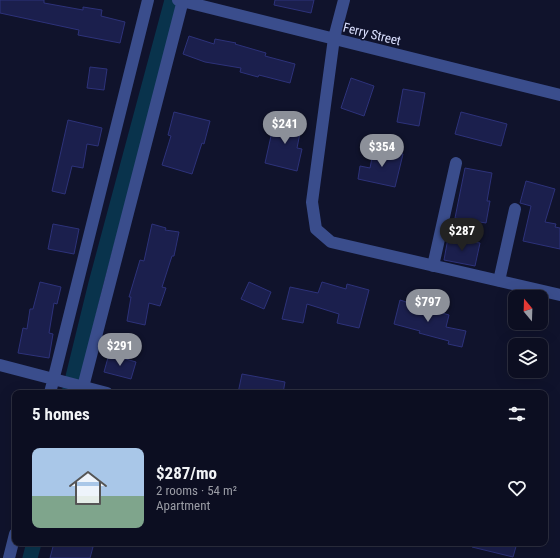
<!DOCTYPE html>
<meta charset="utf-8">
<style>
:root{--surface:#0c0e21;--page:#15172a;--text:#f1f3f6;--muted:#9a9ca5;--line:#2c2e3f;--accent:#8c9099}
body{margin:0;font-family:"Roboto Condensed",sans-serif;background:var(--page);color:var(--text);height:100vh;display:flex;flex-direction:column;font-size:15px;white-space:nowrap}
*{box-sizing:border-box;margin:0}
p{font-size:13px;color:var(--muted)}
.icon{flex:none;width:22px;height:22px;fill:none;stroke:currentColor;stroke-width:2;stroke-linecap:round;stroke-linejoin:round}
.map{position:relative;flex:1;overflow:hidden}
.panel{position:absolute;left:12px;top:390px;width:536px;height:156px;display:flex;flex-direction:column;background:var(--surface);border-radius:8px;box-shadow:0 4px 16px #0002,0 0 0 1px var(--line)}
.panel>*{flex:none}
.needle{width:26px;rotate:341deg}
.buttons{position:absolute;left:508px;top:290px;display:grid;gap:8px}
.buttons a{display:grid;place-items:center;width:40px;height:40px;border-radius:8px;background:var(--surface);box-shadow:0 4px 16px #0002,0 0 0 1px var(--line);font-size:20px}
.price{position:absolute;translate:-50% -34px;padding:0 9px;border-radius:14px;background:var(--accent);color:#fff;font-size:13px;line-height:26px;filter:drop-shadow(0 1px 2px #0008)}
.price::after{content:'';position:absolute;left:50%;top:24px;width:12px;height:9px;margin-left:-6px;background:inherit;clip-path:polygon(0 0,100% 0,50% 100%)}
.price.on{background:#222;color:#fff}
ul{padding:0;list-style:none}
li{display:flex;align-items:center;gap:12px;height:100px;padding:0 20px}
li span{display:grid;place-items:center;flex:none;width:112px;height:80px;border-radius:8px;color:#555}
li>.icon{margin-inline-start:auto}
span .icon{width:48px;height:48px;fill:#fffc;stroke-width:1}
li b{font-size:17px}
h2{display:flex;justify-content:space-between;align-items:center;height:48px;padding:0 20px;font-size:17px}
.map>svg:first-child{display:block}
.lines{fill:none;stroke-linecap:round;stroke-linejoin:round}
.canal{stroke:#09334c;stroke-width:15}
.building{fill:#1b1f4d;stroke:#2d327a}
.minor{stroke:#3a4d8c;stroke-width:12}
.labels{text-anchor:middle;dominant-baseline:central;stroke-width:3;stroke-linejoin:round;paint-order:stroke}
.street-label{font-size:13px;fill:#dbe0ff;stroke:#10132c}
</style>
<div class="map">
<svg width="560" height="558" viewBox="0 0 560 558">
<rect width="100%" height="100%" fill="#10132c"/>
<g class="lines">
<path class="canal" d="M 69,393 L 96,283 L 172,0
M 30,558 L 34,543"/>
</g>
<path class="building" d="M 0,0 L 44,0 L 44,3 L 83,10 L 83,7 L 102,10 L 101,16 L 125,22 L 120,43 L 78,35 L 79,30 L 0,13 Z
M 275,0 L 314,0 L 311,13 L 274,5 Z
M 189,36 L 214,44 L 215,39 L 236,43 L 235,44 L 266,53 L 265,56 L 295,64 L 290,83 L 259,75 L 258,77 L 240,72 L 241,68 L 205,62 L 183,54 Z
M 90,67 L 107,69 L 104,90 L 87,88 Z
M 351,78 L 374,86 L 364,116 L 341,108 Z
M 403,89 L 425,93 L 419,126 L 397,122 Z
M 174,112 L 210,121 L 204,144 L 202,143 L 192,174 L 162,165 L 171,136 L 168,135 Z
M 461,112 L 507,124 L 501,146 L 455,134 Z
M 275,118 L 302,123 L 297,148 L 302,149 L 297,171 L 265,163 Z
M 68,120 L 102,128 L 98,146 L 87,144 L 83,168 L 72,166 L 65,194 L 52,191 Z
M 374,148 L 403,154 L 395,187 L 358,179 L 360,166 L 370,168 Z
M 465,168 L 492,173 L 487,201 L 490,201 L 486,223 L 455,218 Z
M 526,181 L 555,189 L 545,222 L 556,224 L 555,227 L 560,228 L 560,249 L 523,241 L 531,206 L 520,203 Z
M 53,224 L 79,229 L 74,254 L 48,249 Z
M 152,224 L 166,228 L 165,230 L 179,232 L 174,256 L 172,256 L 162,287 L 166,288 L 160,306 L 149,303 L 145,325 L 127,321 L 131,297 L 129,297 L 140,260 L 144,261 Z
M 448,238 L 480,243 L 475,266 L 444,260 Z
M 40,282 L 61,287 L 57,304 L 54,303 L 49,333 L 53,334 L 49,358 L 18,353 L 23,328 L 27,329 L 30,309 L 33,309 Z
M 249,282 L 271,292 L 264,309 L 241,299 Z
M 322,282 L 346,289 L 347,284 L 369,290 L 359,328 L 337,323 L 339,314 L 307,304 L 303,323 L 282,319 L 290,287 L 318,293 Z
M 400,300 L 449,315 L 446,327 L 466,331 L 462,347 L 448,344 L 449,341 L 419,333 L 420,331 L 394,324 Z
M 109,354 L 136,362 L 131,379 L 104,372 Z
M 242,374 L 285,382 L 283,393 L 238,393 Z
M 54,543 L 76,543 L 93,547 L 90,558 L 50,558 Z
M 473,543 L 517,543 L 513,557 L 472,547 Z"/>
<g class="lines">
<path class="minor" d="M 178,0 L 560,95
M 344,0 L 334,38 L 312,202 L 316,229 L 331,242 L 560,295
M 433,266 L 456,163
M 499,281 L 515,209
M 0,365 L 107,393
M 83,387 L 183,0
M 50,393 L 148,0
M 9,558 L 15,534"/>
</g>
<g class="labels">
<g class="street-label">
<text transform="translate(372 34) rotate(14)">Ferry Street</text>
</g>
</g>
</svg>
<div class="buttons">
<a><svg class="needle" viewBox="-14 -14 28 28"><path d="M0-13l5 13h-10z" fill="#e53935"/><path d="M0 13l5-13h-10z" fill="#9a9ca5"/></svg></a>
<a><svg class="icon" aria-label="layers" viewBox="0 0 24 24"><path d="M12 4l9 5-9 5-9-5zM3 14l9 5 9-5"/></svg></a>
</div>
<b class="price" style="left:285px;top:145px">$241</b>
<b class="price" style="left:382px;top:168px">$354</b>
<b class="price on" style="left:462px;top:252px">$287</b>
<b class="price" style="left:428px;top:323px">$797</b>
<b class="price" style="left:120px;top:367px">$291</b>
<section class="panel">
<h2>5 homes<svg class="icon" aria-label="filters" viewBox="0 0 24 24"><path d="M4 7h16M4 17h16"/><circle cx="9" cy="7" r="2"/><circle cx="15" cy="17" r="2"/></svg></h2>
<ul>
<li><span style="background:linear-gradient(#a9c7e8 60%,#7fa58c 0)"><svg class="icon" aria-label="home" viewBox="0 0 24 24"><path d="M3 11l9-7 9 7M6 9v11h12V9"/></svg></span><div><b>$287/mo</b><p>2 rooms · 54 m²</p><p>Apartment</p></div><svg class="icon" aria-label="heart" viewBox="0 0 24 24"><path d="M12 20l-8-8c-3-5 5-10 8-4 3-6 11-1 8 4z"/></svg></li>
</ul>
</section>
</div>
